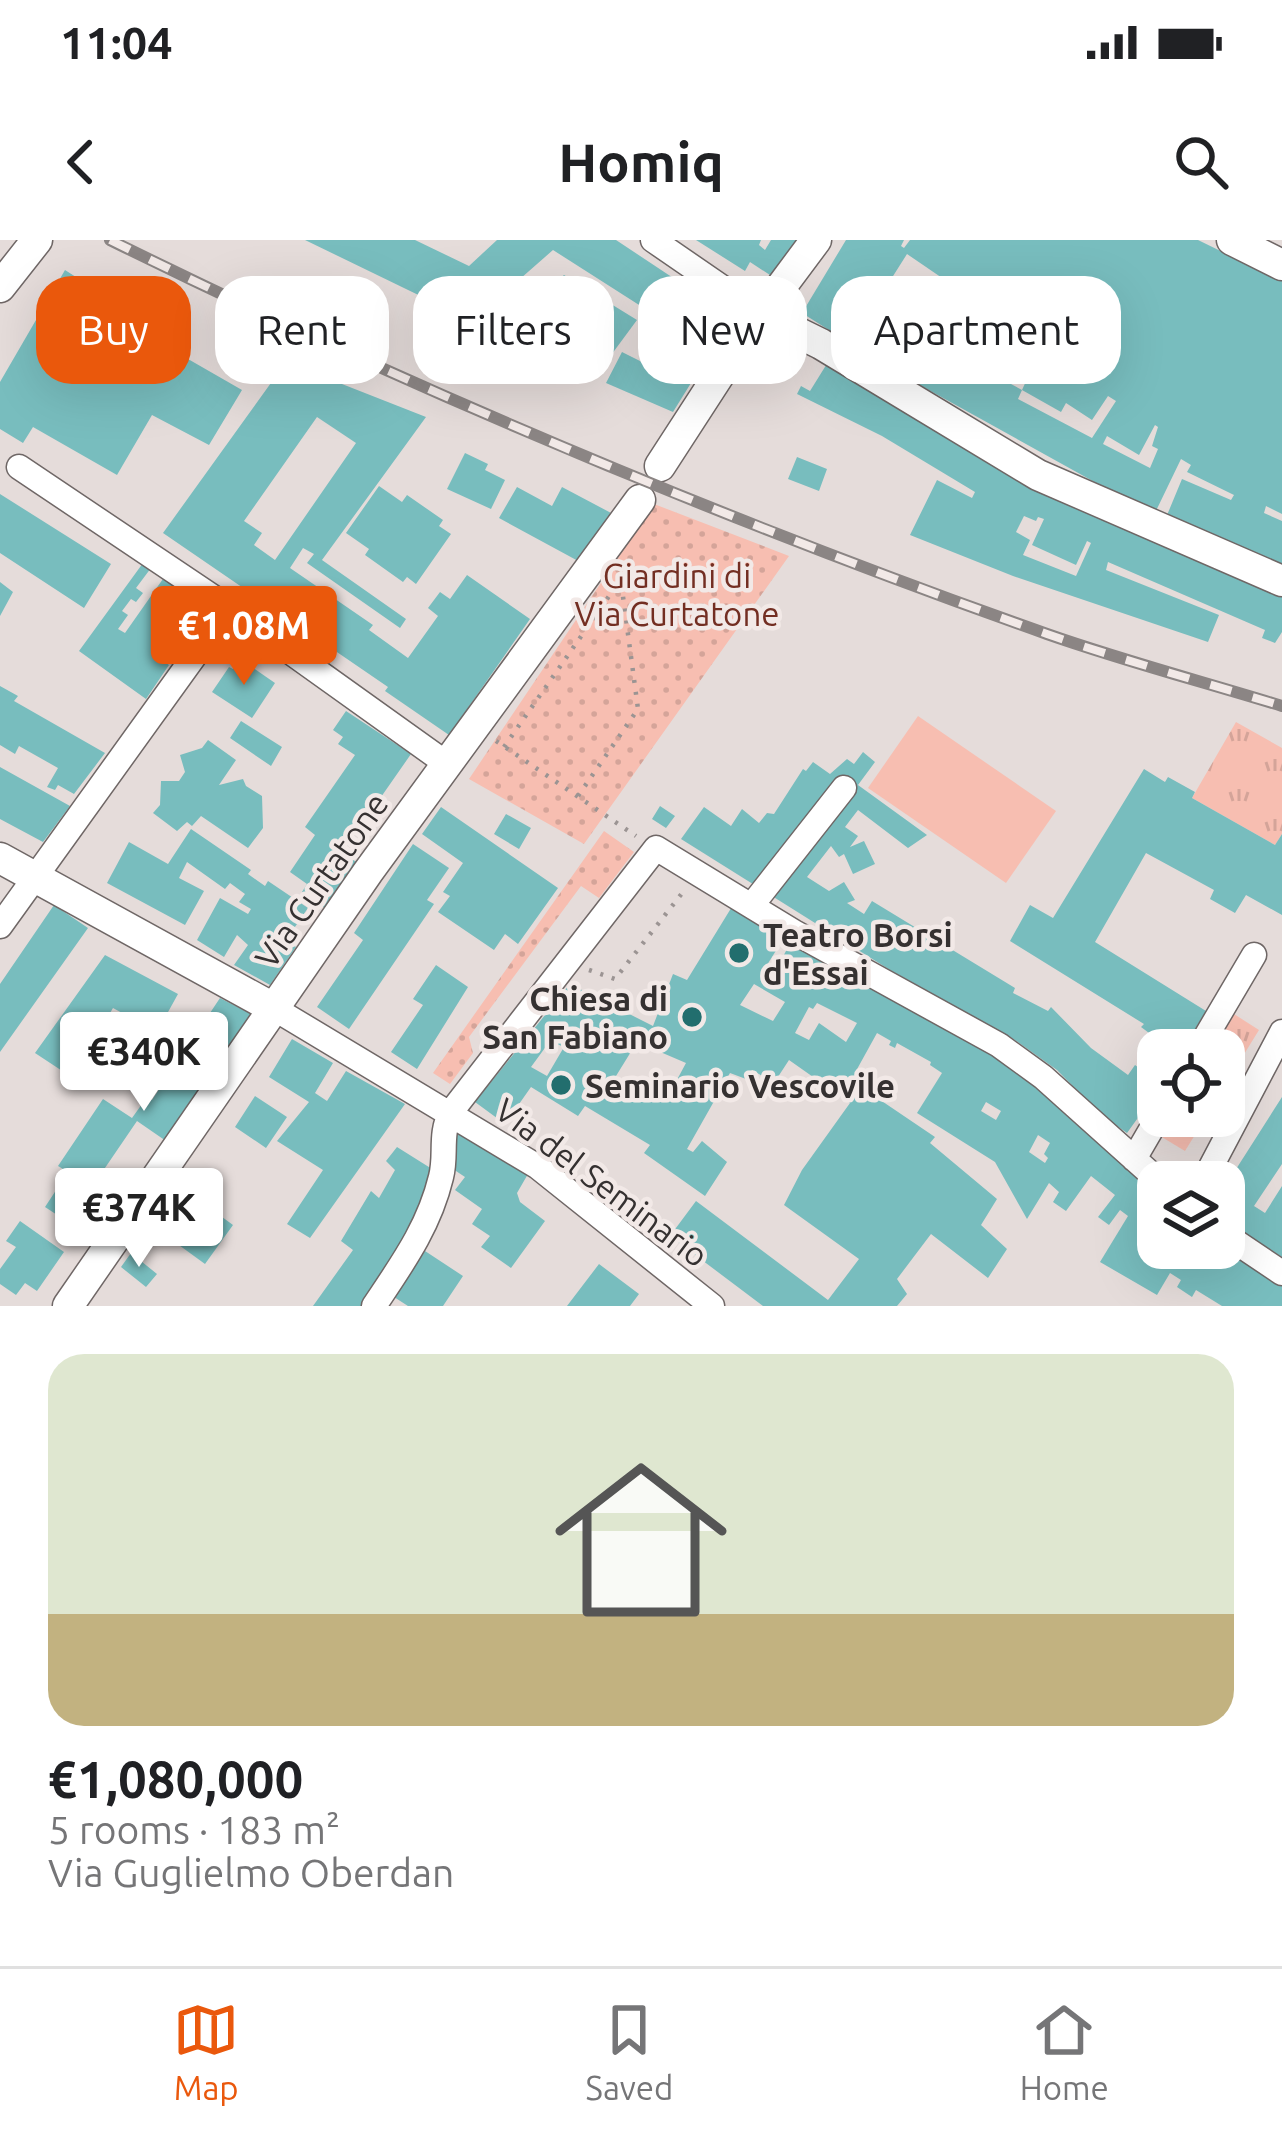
<!DOCTYPE html>
<meta charset="utf-8">
<style>
:root{--surface:#fff;--page:#f6f6f6;--text:#202124;--muted:#757577;--line:#e0e0e0;--accent:#ea580c}
body{margin:0;font-family:Ubuntu,sans-serif;background:var(--page);color:var(--text);height:100vh;display:flex;flex-direction:column;font-size:45px;white-space:nowrap}
*{box-sizing:border-box;margin:0}
p{font-size:39px;color:var(--muted)}
.icon{flex:none;width:66px;height:66px;fill:none;stroke:currentColor;stroke-width:2;stroke-linecap:round;stroke-linejoin:round}
.map{position:relative;height:1066px;overflow:hidden}
.details{display:flex;flex-direction:column;background:var(--surface);flex:1}
.details>*{flex:none}
.guide{position:absolute;left:36px;top:36px;width:1212px;height:108px;display:flex;gap:24px}
.buttons{position:absolute;left:1137px;top:789px;display:grid;gap:24px}
.buttons a{display:grid;place-items:center;width:108px;height:108px;border-radius:24px;background:var(--surface);box-shadow:0 12px 48px #0002;font-size:60px}
.price{position:absolute;translate:-50% -102px;padding:0 27px;border-radius:12px;background:#fff;color:#222;font-size:39px;line-height:78px;filter:drop-shadow(0 3px 6px #0008)}
.price::after{content:'';position:absolute;left:50%;top:72px;width:36px;height:27px;margin-left:-18px;background:inherit;clip-path:polygon(0 0,100% 0,50% 100%)}
.price.current{background:var(--accent);color:#fff}
ul{padding:0;list-style:none}
li{display:grid;align-content:center;gap:24px;height:636px;padding:0 48px}
li span{display:grid;place-items:center;height:372px;border-radius:36px;color:#555}
li>.icon{margin-inline-start:auto}
span .icon{width:216px;height:216px;fill:#fffc;stroke-width:1}
li b{font-size:51px}
.tag{padding:0 42px;border-radius:36px;background:var(--surface);box-shadow:0 12px 48px #0002;font-size:42px;line-height:108px}
.tag.current{background:var(--accent);color:#fff}
.status{display:flex;justify-content:space-between;align-items:center;height:84px;padding:0 60px;background:var(--surface);direction:ltr}
.status svg{height:33px;fill:currentColor}
header{display:flex;justify-content:space-between;align-items:center;height:156px;padding:0 48px;background:var(--surface);font-size:54px;font-weight:700}
.menu{display:flex;justify-content:space-around;align-items:center;height:168px;border-top:3px solid var(--line);background:var(--surface);font-size:33px;color:var(--muted)}
.menu a{display:grid;justify-items:center;gap:6px}
.menu .current{color:var(--accent)}
.map>svg:first-child{display:block}
.grass{fill:url(#grass-tufts)}
.park{fill:url(#park-dots)}
.pitch{fill:#f7beb1}
.building{fill:#78bdbe;fill-rule:evenodd}
.lines{fill:none;stroke-linecap:round;stroke-linejoin:round}
.minor-casing{stroke:#6f6766;stroke-width:27}
.tertiary-casing{stroke:#6f6766;stroke-width:33}
.path{stroke:#9b9493;stroke-width:4.5;stroke-dasharray:3 9;stroke-linecap:butt}
.minor{stroke:#fff;stroke-width:24}
.tertiary{stroke:#fff;stroke-width:30}
.rail-casing{stroke:#8b8584;stroke-width:12}
.rail{stroke:#f2e9e7;stroke-width:8;stroke-dasharray:22;stroke-linecap:butt}
.poi-dot{fill:#226e6e;stroke:#f2e9e7;stroke-width:4.5}
.labels{text-anchor:middle;dominant-baseline:central;stroke-width:9;stroke-linejoin:round;paint-order:stroke}
.park-label{font-size:33px;fill:#732e22;stroke:#f2e9e7}
.street-label{font-size:33px;fill:#353131;stroke:#f2e9e7}
.poi-label{font-size:33px;font-weight:bold;fill:#353131;stroke:#f2e9e7;text-anchor:start}
</style>
<div class="status"><b>11:04</b><svg viewBox="0 0 49 12"><path d="M0 12V9h3v3zM5 12V6h3v6zM10 12V3h3v9zM15 12V0h3v12zM26 1h20v11H26zM47 4h2v5h-2z"/></svg></div>
<header><svg class="icon" aria-label="back" viewBox="0 0 24 24"><path d="M15 5l-7 7 7 7"/></svg>Homiq<svg class="icon" aria-label="search" viewBox="0 0 24 24"><circle cx="10" cy="10" r="6"/><path d="M15 15l6 6"/></svg></header>
<div class="map">
<svg width="1282" height="1066" viewBox="0 0 1282 1066">
<defs>
<pattern id="grass-tufts" width="24" height="20" patternUnits="userSpaceOnUse" patternTransform="scale(3)"><rect width="24" height="20" fill="#f7beb1"/><path d="M3 7l-1-3M5 7V3M7 7l1-3M15 17l-1-3M17 17v-4M19 17l1-3" fill="none" stroke="#d4a499"/></pattern>
<pattern id="park-dots" width="8" height="8" patternUnits="userSpaceOnUse" patternTransform="scale(3)"><rect width="8" height="8" fill="#f7beb1"/><path d="M2 2h.1M6 6h.1" fill="none" stroke="#d4a499" stroke-width="1.8" stroke-linecap="round"/></pattern>
</defs>
<rect width="100%" height="100%" fill="#e5dcda"/>
<path class="grass" d="M 1236,482 L 1282,508 L 1282,594 L 1275,605 L 1192,558 Z
M 1234,774 L 1259,790 L 1238,824 L 1224,816 L 1224,810 L 1213,809 Z
M 1172,876 L 1206,877 L 1185,911 L 1160,896 Z"/>
<path class="park" d="M 654,264 L 789,316 L 584,604 L 469,539 Z
M 604,591 L 634,612 L 599,658 L 581,646 L 469,797 L 473,813 L 450,844 L 433,833 Z"/>
<path class="pitch" d="M 918,476 L 1056,571 L 1006,643 L 868,548 Z"/>
<path class="building" d="M 305,0 L 415,0 L 469,26 L 497,0 L 616,0 L 732,77 L 673,172 L 606,143 L 622,112 L 646,124 L 672,86 L 553,10 L 472,81 Z
M 696,0 L 761,0 L 759,5 L 765,10 L 771,0 L 799,0 L 773,37 L 750,22 L 745,31 Z
M 846,0 L 904,0 L 901,6 L 904,8 L 910,0 L 1198,0 L 1282,41 L 1282,274 L 1266,266 L 1264,273 L 1282,281 L 1282,329 L 1165,280 L 1182,239 L 1231,260 L 1234,255 L 1187,232 L 1191,225 L 1181,219 L 1154,275 L 889,128 L 802,73 ZM 907,14 L 948,42 L 908,103 L 899,98 L 910,80 L 884,64 L 877,77 L 869,74 ZM 1089,86 L 1105,95 L 1097,108 L 1082,100 ZM 990,116 L 1027,139 L 1022,150 L 1061,172 L 1066,163 L 1092,180 L 1108,156 L 1116,161 L 1092,198 L 1018,159 L 1022,150 L 983,129 ZM 1155,185 L 1158,187 L 1152,206 L 1158,209 L 1150,228 L 1103,204 L 1107,196 L 1139,215 Z
M 65,30 L 107,57 L 101,69 L 242,150 L 209,205 L 152,175 L 117,235 L 33,187 L 23,203 L 0,189 L 0,142 Z
M 564,35 L 637,80 L 603,126 L 523,72 Z
M 833,114 L 1282,347 L 1282,392 L 1275,403 L 1262,398 L 1265,390 L 1108,322 L 1106,330 L 1219,375 L 1208,402 L 1013,336 L 910,295 L 937,240 L 972,258 L 975,252 L 882,196 L 797,154 L 801,146 L 810,151 ZM 1024,276 L 1036,281 L 1038,277 L 1044,279 L 1032,305 L 1076,325 L 1087,301 L 1091,303 L 1076,336 L 1023,315 L 1030,300 L 1016,292 Z
M 286,122 L 426,177 L 322,320 L 406,379 L 400,388 L 307,323 L 314,314 L 303,308 L 290,328 L 373,385 L 369,390 L 408,418 L 438,376 L 428,368 L 440,352 L 450,359 L 467,335 L 530,379 L 449,495 L 385,451 L 388,447 L 163,293 ZM 317,177 L 356,203 L 275,320 L 254,305 L 262,293 L 244,281 Z
M 465,213 L 488,224 L 485,230 L 505,240 L 491,269 L 447,249 Z
M 797,217 L 827,229 L 819,251 L 788,239 Z
M 379,246 L 402,262 L 407,255 L 443,280 L 439,286 L 451,294 L 416,344 L 407,337 L 403,342 L 365,315 L 369,309 L 346,293 Z
M 517,247 L 552,266 L 562,247 L 613,274 L 580,322 L 499,278 Z
M 0,254 L 111,324 L 84,368 L 0,313 Z
M 143,323 L 151,328 L 136,348 L 143,353 L 136,362 L 131,359 L 122,371 L 128,375 L 118,389 L 125,393 L 165,336 L 199,360 L 157,417 L 169,425 L 146,459 L 79,411 Z
M 0,342 L 13,352 L 0,376 Z
M 240,419 L 275,443 L 252,478 L 212,452 L 229,427 L 233,429 Z
M 0,446 L 18,456 L 14,461 L 105,513 L 74,554 L 58,545 L 55,550 L 47,547 L 58,528 L 19,506 L 15,514 L 0,505 Z
M 346,471 L 411,514 L 342,613 L 358,623 L 326,669 L 302,652 L 307,644 L 290,632 L 315,595 L 305,587 L 355,515 L 338,504 L 343,497 L 333,490 Z
M 241,481 L 282,507 L 271,526 L 230,498 Z
M 208,500 L 236,520 L 219,545 L 243,539 L 246,546 L 262,556 L 263,588 L 248,608 L 201,576 L 192,586 L 187,582 L 177,591 L 153,573 L 160,565 L 161,541 L 179,541 L 185,532 L 180,515 L 202,508 Z
M 863,512 L 875,522 L 858,545 L 927,595 L 908,608 L 858,570 L 845,587 L 858,596 L 850,607 L 864,601 L 875,624 L 853,634 L 844,614 L 839,617 L 831,606 L 807,637 L 829,651 L 844,642 L 855,660 L 847,663 L 864,674 L 872,661 L 1015,748 L 1013,753 L 1048,771 L 1051,767 L 1091,808 L 1128,835 L 1135,825 L 1158,842 L 1158,850 L 1127,893 L 1100,874 L 1057,830 L 1012,798 L 890,730 L 681,599 L 704,567 L 731,586 L 742,569 L 759,583 L 767,573 L 774,574 L 803,529 L 806,531 L 813,522 L 830,534 L 847,519 L 854,524 Z
M 0,527 L 70,566 L 43,602 L 0,579 Z
M 1144,529 L 1165,542 L 1168,537 L 1195,552 L 1192,558 L 1275,605 L 1282,594 L 1282,675 L 1246,655 L 1235,673 L 1210,659 L 1214,650 L 1146,613 L 1095,702 L 1206,771 L 1182,810 L 1172,810 L 1141,787 L 1144,784 L 1010,701 L 1030,665 L 1053,678 Z
M 660,566 L 675,576 L 666,588 L 652,579 Z
M 441,567 L 558,648 L 518,704 L 505,694 L 494,710 L 438,672 L 450,656 L 443,652 L 463,623 L 422,594 Z
M 506,574 L 531,588 L 519,609 L 494,594 Z
M 191,589 L 251,630 L 248,634 L 265,646 L 268,641 L 308,668 L 286,700 L 296,707 L 270,745 L 234,725 L 248,705 L 237,695 L 224,717 L 197,700 L 220,658 L 248,674 L 251,669 L 239,662 L 245,654 L 230,643 L 225,649 L 187,622 L 179,638 L 204,651 L 185,685 L 107,643 L 129,602 L 168,624 Z
M 413,604 L 449,628 L 427,660 L 434,664 L 349,789 L 317,767 L 363,700 L 354,693 Z
M 54,665 L 88,688 L 0,812 L 0,744 Z
M 733,665 L 787,693 L 762,733 L 767,737 L 771,739 L 794,696 L 998,810 L 1158,948 L 1158,1008 L 1224,1008 L 1282,1040 L 1282,1066 L 1222,1066 L 1196,1050 L 1192,1057 L 1177,1047 L 1181,1040 L 1170,1033 L 1157,1055 L 1100,1022 L 1128,976 L 1120,970 L 1109,985 L 1098,977 L 1115,955 L 1091,936 L 1066,971 L 1053,962 L 1059,952 L 1049,943 L 1027,979 L 995,922 L 917,873 L 942,833 L 930,825 L 931,822 L 897,803 L 895,808 L 889,805 L 891,801 L 877,793 L 856,831 L 871,843 L 864,849 L 935,897 L 930,903 L 997,959 L 981,985 L 1007,1009 L 988,1038 L 931,994 L 897,1039 L 907,1054 L 897,1066 L 763,1066 L 670,996 L 696,961 L 828,1060 L 859,1019 L 784,965 L 802,930 L 850,863 L 789,820 L 774,843 L 752,830 L 746,839 L 730,833 L 687,909 L 693,912 L 702,901 L 727,922 L 705,956 L 644,913 L 650,905 L 585,866 L 578,876 L 531,847 L 505,884 L 475,862 L 570,744 L 653,786 L 673,734 L 687,740 ZM 754,744 L 785,762 L 773,781 L 740,765 ZM 817,763 L 857,783 L 846,802 L 819,783 L 809,800 L 795,793 L 809,767 L 813,769 ZM 550,801 L 564,807 L 547,836 L 531,827 ZM 637,802 L 686,823 L 665,862 L 616,836 ZM 986,862 L 1001,871 L 996,880 L 981,871 ZM 1038,895 L 1050,903 L 1044,914 L 1048,918 L 1045,923 L 1029,912 Z
M 105,715 L 178,754 L 157,792 L 113,768 L 91,805 L 108,815 L 85,846 L 35,813 Z
M 436,725 L 468,747 L 417,829 L 391,812 L 423,765 L 413,759 Z
M 220,758 L 253,775 L 166,901 L 137,881 L 92,947 L 104,954 L 80,990 L 45,967 L 68,932 L 58,926 L 103,859 L 132,878 L 147,857 L 152,860 Z
M 292,799 L 333,823 L 315,853 L 327,861 L 346,831 L 405,864 L 310,998 L 287,984 L 323,930 L 277,901 L 309,862 L 269,837 Z
M 255,856 L 287,877 L 266,908 L 235,887 Z
M 1282,857 L 1282,924 L 1254,966 L 1265,973 L 1282,946 L 1282,1017 L 1224,982 L 1224,948 Z
M 459,890 L 528,934 L 517,953 L 520,962 L 545,981 L 511,1028 L 481,1007 L 490,996 L 472,984 L 482,969 L 455,950 L 465,937 L 447,925 Z
M 397,907 L 440,934 L 369,1066 L 313,1066 L 353,1010 L 341,1001 L 371,951 L 379,958 L 395,930 L 386,921 Z
M 196,958 L 233,985 L 205,1024 L 172,1000 L 181,987 L 177,984 Z
M 20,981 L 64,1012 L 37,1051 L 25,1043 L 16,1055 L 0,1044 L 0,1029 L 16,1007 L 6,1001 Z
M 425,1011 L 463,1036 L 443,1066 L 408,1066 L 394,1057 Z
M 131,1013 L 157,1034 L 146,1047 L 121,1027 Z
M 599,1024 L 639,1054 L 630,1066 L 567,1066 Z"/>
<g class="lines">
<defs>
<path id="minor" d="M 653,0 L 762,75
M 19,227 L 229,368 L 447,524
M 752,665 L 844,548
M 0,686 L 229,368
M 275,769 L 538,927 L 712,1066
M 1198,810 L 1254,715
M 1134,919 L 1159,876
M 1203,942 L 1282,792
M 1224,994 L 1282,1033
M 374,1066 C 402,1024 429,987 441,937 C 447,914 439,895 451,872 L 656,608 L 794,692 L 999,805 L 1043,837 L 1160,942"/>
<path id="tertiary" d="M 1232,0 L 1282,25
M 0,47 L 37,0
M 762,75 L 821,104 L 1038,235 L 1282,341
M 660,226 L 743,98 L 816,0
M 0,618 L 275,769
M 68,1066 L 368,632 L 640,260"/>
</defs>
<use href="#minor" class="minor-casing"/>
<use href="#tertiary" class="tertiary-casing"/>
<path class="path" d="M 496,501 L 636,596
M 504,507 L 621,339
M 578,556 L 638,469 L 620,334
M 589,730 L 615,739 L 683,652"/>
<use href="#minor" class="minor"/>
<use href="#tertiary" class="tertiary"/>
<defs>
<path id="rail" d="M 110,0 C 414,150 727,281 1047,394 C 1124,421 1204,442 1282,466"/>
</defs>
<use href="#rail" class="rail-casing"/>
<use href="#rail" class="rail"/>
</g>
<g class="poi-dot">
<circle cx="739" cy="713" r="12"/>
<circle cx="692" cy="777" r="12"/>
<circle cx="561" cy="845" r="12"/>
</g>
<g class="labels">
<g class="park-label">
<text x="677" y="335">Giardini di<tspan x="677" dy="38">Via Curtatone</tspan></text>
</g>
<g class="street-label">
<text transform="translate(321 640) rotate(-55)">Via Curtatone</text>
<text transform="translate(602 942) rotate(37)">Via del Seminario</text>
</g>
<g class="poi-label">
<text x="763" y="694">Teatro Borsi<tspan x="763" dy="38">d'Essai</tspan></text>
<text x="668" y="758" text-anchor="end">Chiesa di<tspan x="668" dy="38">San Fabiano</tspan></text>
<text x="585" y="845">Seminario Vescovile</text>
</g>
</g>
</svg>
<div class="buttons">
<a><svg class="icon" aria-label="locate" viewBox="0 0 24 24"><circle cx="12" cy="12" r="6"/><path d="M12 2v4M12 18v4M2 12h4M18 12h4"/></svg></a>
<a><svg class="icon" aria-label="layers" viewBox="0 0 24 24"><path d="M12 4l9 5-9 5-9-5zM3 14l9 5 9-5"/></svg></a>
</div>
<b class="price current" style="left:244px;top:448px">€1.08M</b>
<b class="price" style="left:144px;top:874px">€340K</b>
<b class="price" style="left:139px;top:1030px">€374K</b>
<div class="guide">
<a class="tag current">Buy</a>
<a class="tag">Rent</a>
<a class="tag">Filters</a>
<a class="tag">New</a>
<a class="tag">Apartment</a>
</div>
</div>
<section class="details">
<ul>
<li><span style="background:linear-gradient(#dfe7d0 70%,#c2b280 0)"><svg class="icon" aria-label="home" viewBox="0 0 24 24"><path d="M3 11l9-7 9 7M6 9v11h12V9"/></svg></span><div><b>€1,080,000</b><p>5 rooms · 183 m²</p><p>Via Guglielmo Oberdan</p></div></li>
</ul>
</section>
<nav class="menu">
<a class="current"><svg class="icon" aria-label="map" viewBox="0 0 24 24"><path d="M3 6l6-2 6 2 6-2v14l-6 2-6-2-6 2zM9 4v14M15 6v14"/></svg>Map</a>
<a><svg class="icon" aria-label="saved" viewBox="0 0 24 24"><path d="M7 4h10v16l-5-4-5 4z"/></svg>Saved</a>
<a><svg class="icon" aria-label="home" viewBox="0 0 24 24"><path d="M3 11l9-7 9 7M6 9v11h12V9"/></svg>Home</a>
</nav>
